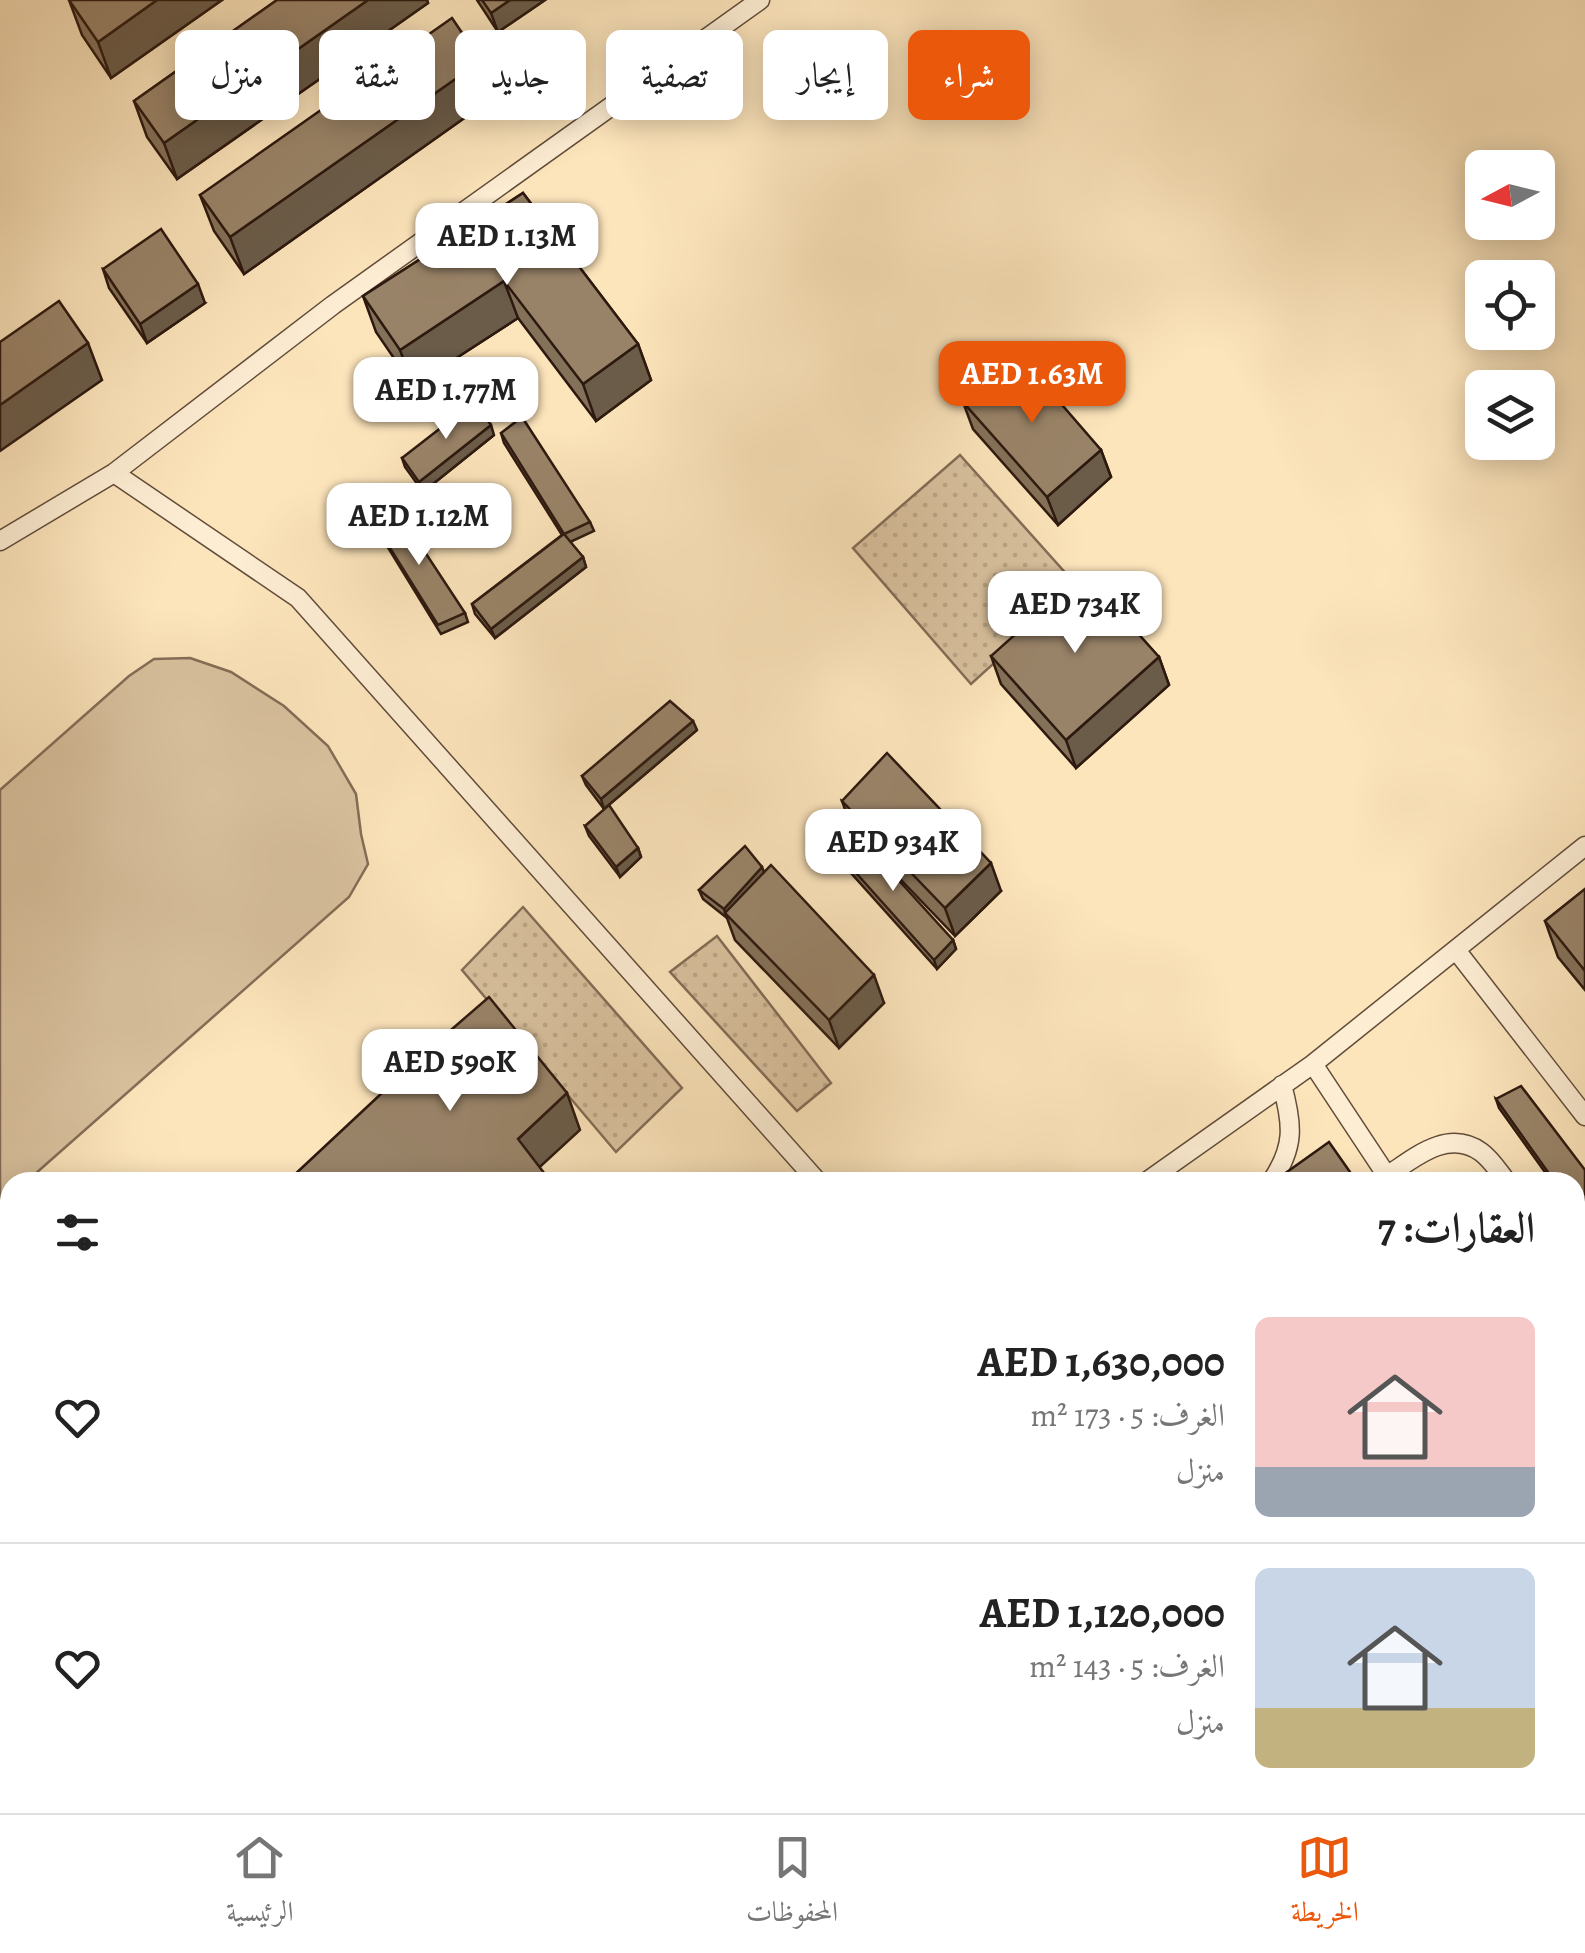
<!DOCTYPE html>
<html lang="ar">
<meta charset="utf-8">
<style>
:root{--surface:#fff;--page:#f2f2f2;--text:#222;--muted:#767676;--line:#e0e0e0;--accent:#ea580c}
body{margin:0;font-family:Alegreya,Amiri,serif;background:var(--page);color:var(--text);direction:rtl;height:100vh;display:flex;flex-direction:column;font-size:38px;white-space:nowrap}
*{box-sizing:border-box;margin:0}
p{font-size:32px;color:var(--muted)}
.icon{flex:none;width:55px;height:55px;fill:none;stroke:currentColor;stroke-width:2;stroke-linecap:round;stroke-linejoin:round}
.map{position:relative;flex:1;overflow:hidden;direction:ltr}
.drawer{position:absolute;left:0px;top:1172px;width:1585px;height:642px;display:flex;flex-direction:column;background:var(--surface);border-radius:30px 30px 0 0;box-shadow:0 5px 25px #0003;direction:rtl}
.drawer>*{flex:none}
.banner{position:absolute;left:30px;top:30px;width:1000px;height:90px;direction:rtl;display:flex;gap:20px}
.needle{width:65px;rotate:263deg}
.fabs{position:absolute;left:1465px;top:150px;display:grid;gap:20px}
.fabs a{display:grid;place-items:center;width:90px;height:90px;border-radius:15px;background:var(--surface);box-shadow:0 5px 25px #0003;font-size:50px}
.price{position:absolute;translate:-50% -85px;padding:0 22px;border-radius:20px;background:#fff;color:#222;font-size:32px;line-height:65px;filter:drop-shadow(0 2px 5px #0008)}
.price::after{content:'';position:absolute;left:50%;top:60px;width:30px;height:22px;margin-left:-15px;background:inherit;clip-path:polygon(0 0,100% 0,50% 100%)}
.price.selected{background:var(--accent);color:#fff}
ul{padding:0;list-style:none}
li{display:flex;align-items:center;gap:30px;height:250px;padding:0 50px}
li+li{border-top:2px solid var(--line)}
li span{display:grid;place-items:center;flex:none;width:280px;height:200px;border-radius:15px;color:#555}
li>.icon{margin-inline-start:auto}
span .icon{width:120px;height:120px;fill:#fffc;stroke-width:1}
li b{font-size:42px}
h2{display:flex;justify-content:space-between;align-items:center;height:120px;padding:0 50px;font-size:42px}
.tag{padding:0 35px;border-radius:15px;background:var(--surface);box-shadow:0 5px 25px #0003;font-size:35px;line-height:90px}
.tag.selected{background:var(--accent);color:#fff}
.tab-bar{display:flex;justify-content:space-around;align-items:center;height:140px;border-top:2px solid var(--line);background:var(--surface);font-size:28px;color:var(--muted)}
.tab-bar a{display:grid;justify-items:center;gap:5px}
.tab-bar .selected{color:var(--accent)}
.map>svg:first-child{display:block}
.grass{fill:url(#grass-dots);stroke:#836d56;stroke-width:2.5}
.garden{fill:#d9c19e;stroke:#836d56;stroke-width:2.5}
.lines{fill:none;stroke-linecap:round;stroke-linejoin:round}
.lane-casing{stroke:#614c3a;stroke-width:21}
.lane{stroke:#fdedd3;stroke-width:18}
.wall{fill:#847159;stroke:#2d190f;stroke-width:2.5}
.shaded-wall{fill:#6b5c49;stroke:#2d190f;stroke-width:2.5}
.building{fill:#998368;stroke:#2d190f;stroke-width:2.5}
</style>
<div class="map">
<svg width="1585" height="1813" viewBox="0 0 1585 1813">
<defs>
<pattern id="grass-dots" width="8" height="8" patternUnits="userSpaceOnUse" patternTransform="scale(2.5)"><rect width="8" height="8" fill="#d9c19e"/><path d="M2 2h.1M6 6h.1" fill="none" stroke="#bba587" stroke-width="1.8" stroke-linecap="round"/></pattern>
</defs>
<rect width="100%" height="100%" fill="#fce4bb"/>
<filter id="stains"><feTurbulence type="fractalNoise" baseFrequency=".002" numOctaves="4"/><feColorMatrix values="0 0 0 0 .2 0 0 0 0 .09 0 0 0 0 .02 0 0 0 .5 -.17"/></filter>
<radialGradient id="worn" r=".72"><stop offset=".6" stop-color="#630" stop-opacity="0"/><stop offset="1" stop-color="#630" stop-opacity=".3"/></radialGradient>
<path class="grass" d="M 960,455 L 1078,587 L 971,684 L 853,548 Z
M 523,907 L 682,1088 L 616,1152 L 462,970 Z
M 717,936 L 831,1083 L 797,1111 L 670,972 Z"/>
<path class="garden" d="M 190,658 L 231,672 L 284,706 L 328,746 L 356,794 L 361,834 L 368,864 L 349,897 L 26,1182 L 10,1182 L 10,1196 L 0,1198 L 0,790 L 129,676 L 154,659 Z"/>
<g class="lines">
<defs>
<path id="lane" d="M 114,473 L 298,598 L 818,1182
M 0,541 L 114,473 L 333,305 L 760,0
M 1456,950 L 1585,1116
M 1313,1064 L 1391,1182
M 1387,1176 C 1414,1158 1448,1128 1481,1152 C 1491,1159 1499,1172 1507,1182
M 1146,1182 L 1313,1064 L 1585,846
M 1271,1182 C 1295,1147 1293,1125 1282,1085
M 1575,1269 L 1585,1281
M 1575,1328 L 1585,1320
M 1575,1479 L 1585,1472
M 1575,1629 L 1585,1622
M 1575,1738 L 1585,1731
M 772,1805 L 779,1813
M 255,1809 L 343,1813
M 1118,1813 L 1129,1805
M 1467,1813 L 1479,1805"/>
</defs>
<use href="#lane" class="lane-casing"/>
<use href="#lane" class="lane"/>
</g>
<path class="wall" d="M 69,0 L 222,0 L 111,78 L 82,35 Z
M 277,0 L 427,0 L 428,3 L 177,179 L 147,137 L 134,101 Z
M 477,0 L 545,0 L 498,32 Z
M 494,97 L 244,274 L 214,231 L 200,195 Z
M 523,193 L 638,344 L 651,380 L 596,421 L 518,318 L 413,386 L 376,332 L 363,296 Z
M 103,269 L 205,303 L 147,343 L 109,288 Z
M 963,402 L 1101,450 L 1111,477 L 1058,525 L 973,429 Z
M 501,433 L 590,522 L 594,531 L 570,542 L 583,557 L 586,567 L 495,638 L 475,614 L 472,604 L 562,535 L 504,443 Z
M 494,435 L 423,492 L 405,467 L 402,458 Z
M 375,524 L 465,613 L 468,622 L 441,634 L 379,533 Z
M 991,656 L 1159,657 L 1169,685 L 1076,768 L 1001,684 Z
M 697,730 L 604,809 L 586,785 L 582,776 Z
M 842,801 L 1001,891 L 955,936 L 852,829 Z
M 585,826 L 638,848 L 641,857 L 620,877 L 589,836 Z
M 831,845 L 953,940 L 956,949 L 937,969 L 834,854 Z
M 764,872 L 884,1003 L 839,1048 L 735,940 L 727,918 L 703,899 L 699,890 Z
M 1585,889 L 1585,990 L 1558,957 L 1545,921 Z
M 1496,1099 L 1585,1170 L 1585,1230 L 1575,1215 L 1575,1182 L 1552,1182 L 1499,1108 Z"/>
<path class="shaded-wall" d="M 157,0 L 222,0 L 111,78 L 98,42 Z
M 368,0 L 427,0 L 428,3 L 177,179 L 164,143 Z
M 510,0 L 545,0 L 498,32 L 491,13 Z
M 481,61 L 494,97 L 244,274 L 230,237 Z
M 504,281 L 518,318 L 413,386 L 400,350 Z
M 198,284 L 205,303 L 147,343 L 140,324 Z
M 88,343 L 102,380 L 0,451 L 0,405 Z
M 638,344 L 651,380 L 596,421 L 583,384 Z
M 491,425 L 494,435 L 423,492 L 419,482 Z
M 1101,450 L 1111,477 L 1058,525 L 1047,497 Z
M 583,557 L 586,567 L 495,638 L 491,629 Z
M 1159,657 L 1169,685 L 1076,768 L 1066,740 Z
M 693,721 L 697,730 L 604,809 L 601,799 Z
M 638,848 L 641,857 L 620,877 L 616,867 Z
M 991,863 L 1001,891 L 955,936 L 945,908 Z
M 762,867 L 766,877 L 725,913 L 727,918 L 724,909 Z
M 953,940 L 956,949 L 937,969 L 934,960 Z
M 874,975 L 884,1003 L 839,1048 L 829,1020 Z
M 567,1093 L 580,1130 L 531,1175 L 518,1139 Z
M 10,1494 L 10,1542 L 0,1550 L 0,1503 Z
M 1585,1528 L 1585,1540 L 1575,1547 L 1575,1535 Z"/>
<path class="building" d="M 69,0 L 157,0 L 98,42 Z
M 277,0 L 368,0 L 164,143 L 134,101 Z
M 482,0 L 510,0 L 491,13 Z
M 452,18 L 481,61 L 230,237 L 200,195 Z
M 523,193 L 638,344 L 583,384 L 504,281 L 400,350 L 363,296 Z
M 161,229 L 198,284 L 140,324 L 103,269 Z
M 59,301 L 88,343 L 0,405 L 0,342 Z
M 1018,354 L 1101,450 L 1047,497 L 963,402 Z
M 474,402 L 491,425 L 419,482 L 402,458 Z
M 522,417 L 590,522 L 564,534 L 583,557 L 491,629 L 472,604 L 564,534 L 501,433 Z
M 396,508 L 465,613 L 438,625 L 375,524 Z
M 1084,573 L 1159,657 L 1066,740 L 991,656 Z
M 670,701 L 693,721 L 601,799 L 582,776 Z
M 887,753 L 991,863 L 945,908 L 842,801 Z
M 609,805 L 638,848 L 616,867 L 585,826 Z
M 852,829 L 953,940 L 934,960 L 831,845 Z
M 745,846 L 762,867 L 724,909 L 699,890 Z
M 771,865 L 874,975 L 829,1020 L 725,913 Z
M 1585,889 L 1585,971 L 1545,921 Z
M 489,997 L 567,1093 L 518,1139 L 551,1182 L 296,1182 L 291,1178 L 429,1049 Z
M 1521,1086 L 1585,1170 L 1585,1225 L 1575,1211 L 1575,1182 L 1555,1182 L 1496,1099 Z
M 1329,1142 L 1357,1182 L 1273,1182 Z
M 0,1291 L 10,1302 L 10,1494 L 0,1503 Z
M 1585,1490 L 1585,1528 L 1575,1535 L 1575,1497 Z"/>
<rect width="100%" height="100%" filter="url(#stains)"/>
<rect width="100%" height="100%" fill="url(#worn)"/>
</svg>
<div class="fabs">
<a><svg class="needle" viewBox="-14 -14 28 28"><path d="M0-13l5 13h-10z" fill="#e53935"/><path d="M0 13l5-13h-10z" fill="#767676"/></svg></a>
<a><svg class="icon" aria-label="locate" viewBox="0 0 24 24"><circle cx="12" cy="12" r="6"/><path d="M12 2v4M12 18v4M2 12h4M18 12h4"/></svg></a>
<a><svg class="icon" aria-label="layers" viewBox="0 0 24 24"><path d="M12 4l9 5-9 5-9-5zM3 14l9 5 9-5"/></svg></a>
</div>
<b class="price" style="left:507px;top:288px">AED 1.13M</b>
<b class="price selected" style="left:1032px;top:426px">AED 1.63M</b>
<b class="price" style="left:446px;top:442px">AED 1.77M</b>
<b class="price" style="left:419px;top:568px">AED 1.12M</b>
<b class="price" style="left:1075px;top:656px">AED 734K</b>
<b class="price" style="left:893px;top:894px">AED 934K</b>
<b class="price" style="left:450px;top:1114px">AED 590K</b>
<div class="banner">
<a class="tag selected">شراء</a>
<a class="tag">إيجار</a>
<a class="tag">تصفية</a>
<a class="tag">جديد</a>
<a class="tag">شقة</a>
<a class="tag">منزل</a>
</div>
<section class="drawer">
<h2>العقارات: 7<svg class="icon" aria-label="filters" viewBox="0 0 24 24"><path d="M4 7h16M4 17h16"/><circle cx="9" cy="7" r="2"/><circle cx="15" cy="17" r="2"/></svg></h2>
<ul>
<li><span style="background:linear-gradient(#f6c9c9 75%,#9aa5b1 0)"><svg class="icon" aria-label="home" viewBox="0 0 24 24"><path d="M3 11l9-7 9 7M6 9v11h12V9"/></svg></span><div><b>AED 1,630,000</b><p>الغرف: 5 · 173 m²</p><p>منزل</p></div><svg class="icon" aria-label="heart" viewBox="0 0 24 24"><path d="M12 20l-8-8c-3-5 5-10 8-4 3-6 11-1 8 4z"/></svg></li>
<li><span style="background:linear-gradient(#c9d6e8 70%,#c2b280 0)"><svg class="icon" aria-label="home" viewBox="0 0 24 24"><path d="M3 11l9-7 9 7M6 9v11h12V9"/></svg></span><div><b>AED 1,120,000</b><p>الغرف: 5 · 143 m²</p><p>منزل</p></div><svg class="icon" aria-label="heart" viewBox="0 0 24 24"><path d="M12 20l-8-8c-3-5 5-10 8-4 3-6 11-1 8 4z"/></svg></li>
</ul>
</section>
</div>
<nav class="tab-bar">
<a class="selected"><svg class="icon" aria-label="map" viewBox="0 0 24 24"><path d="M3 6l6-2 6 2 6-2v14l-6 2-6-2-6 2zM9 4v14M15 6v14"/></svg>الخريطة</a>
<a><svg class="icon" aria-label="saved" viewBox="0 0 24 24"><path d="M7 4h10v16l-5-4-5 4z"/></svg>المحفوظات</a>
<a><svg class="icon" aria-label="home" viewBox="0 0 24 24"><path d="M3 11l9-7 9 7M6 9v11h12V9"/></svg>الرئيسية</a>
</nav>
